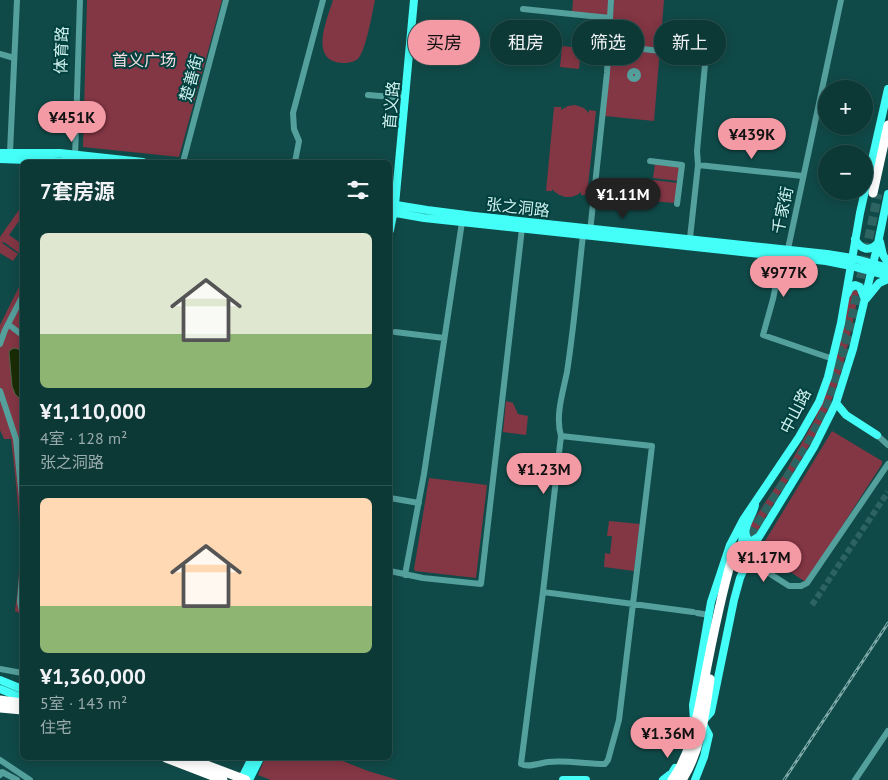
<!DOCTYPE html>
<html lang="zh">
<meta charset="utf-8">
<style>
:root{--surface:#0c3836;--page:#1a4342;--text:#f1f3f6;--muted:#9aacad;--line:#2c5251;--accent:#f49aa5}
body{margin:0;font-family:"PT Sans","Noto Sans SC",sans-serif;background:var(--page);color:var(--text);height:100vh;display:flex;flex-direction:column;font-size:19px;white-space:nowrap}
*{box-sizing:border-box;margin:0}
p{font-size:16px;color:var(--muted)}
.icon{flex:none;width:28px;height:28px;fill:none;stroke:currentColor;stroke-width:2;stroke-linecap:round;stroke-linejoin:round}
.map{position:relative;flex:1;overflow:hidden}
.details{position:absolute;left:20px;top:160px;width:372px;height:600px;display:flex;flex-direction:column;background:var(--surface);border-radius:8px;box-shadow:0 2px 12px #0003,0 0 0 1px var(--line)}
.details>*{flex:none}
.guide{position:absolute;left:408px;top:20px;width:405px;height:45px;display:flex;gap:10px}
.controls{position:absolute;left:818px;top:80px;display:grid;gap:10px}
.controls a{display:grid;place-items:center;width:55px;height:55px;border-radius:50%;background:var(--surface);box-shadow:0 2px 12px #0003,0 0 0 1px var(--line);font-size:25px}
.price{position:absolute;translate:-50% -42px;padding:0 11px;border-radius:18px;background:var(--accent);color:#111;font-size:16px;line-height:32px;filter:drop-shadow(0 1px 2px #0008)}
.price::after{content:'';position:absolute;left:50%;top:30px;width:15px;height:11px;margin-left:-8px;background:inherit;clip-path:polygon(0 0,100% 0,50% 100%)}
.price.active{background:#222;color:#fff}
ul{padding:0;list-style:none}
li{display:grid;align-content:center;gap:10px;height:265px;padding:0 20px}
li+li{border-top:1px solid var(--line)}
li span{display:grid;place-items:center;height:155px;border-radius:8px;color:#555}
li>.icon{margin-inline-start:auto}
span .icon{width:90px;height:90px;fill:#fffc;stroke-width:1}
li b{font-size:21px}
h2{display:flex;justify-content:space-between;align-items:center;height:60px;padding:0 20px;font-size:21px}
.tag{padding:0 18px;border-radius:22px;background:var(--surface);box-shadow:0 2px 12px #0003,0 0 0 1px var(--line);font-size:18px;line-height:45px}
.tag.active{background:var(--accent);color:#111}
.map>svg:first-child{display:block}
.green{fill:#833644}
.water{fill:#1a2c06;stroke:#50674c}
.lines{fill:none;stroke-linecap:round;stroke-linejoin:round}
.minor-tunnel{stroke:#2d6361;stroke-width:6;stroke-dasharray:6 3;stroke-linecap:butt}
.highway-tunnel{stroke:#2d6361;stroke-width:9;stroke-dasharray:9 4.5;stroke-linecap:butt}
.minor{stroke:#54a09d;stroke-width:6}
.major{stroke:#44fef8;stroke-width:8}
.highway{stroke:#fff;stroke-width:9}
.rail-casing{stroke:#7eaaa8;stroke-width:3}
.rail{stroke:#00403e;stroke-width:1;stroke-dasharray:4;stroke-linecap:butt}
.highway-bridge{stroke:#fff;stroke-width:9}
.labels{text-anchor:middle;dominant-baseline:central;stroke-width:4;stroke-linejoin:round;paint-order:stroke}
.street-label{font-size:16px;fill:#cff1ef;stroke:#00403e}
.park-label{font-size:16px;fill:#f5dcde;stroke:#00403e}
</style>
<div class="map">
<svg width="888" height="780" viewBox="0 0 888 780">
<rect width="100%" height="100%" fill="#104a48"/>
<path class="green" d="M 87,0 L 222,0 L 179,157 L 83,147 Z
M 333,0 L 375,0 C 372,14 367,44 360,56 C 356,62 350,63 343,63 C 308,61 327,20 333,0 Z
M 573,0 L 610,0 L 608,17 L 572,13 Z
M 614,0 L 664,0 L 654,121 L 605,116 Z
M 562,46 L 581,48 L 579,69 L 560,67 Z
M 575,105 L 584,108 L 589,113 L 589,110 L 596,111 L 587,195 L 581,195 L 581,192 C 572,200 560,198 552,189 L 552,191 L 546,191 L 554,107 L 561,107 L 561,110 L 568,106 Z
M 655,164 L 680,166 L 678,181 L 653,178 Z
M 653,180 L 678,183 L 675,203 L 651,201 Z
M 21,207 L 22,217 L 9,235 L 22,244 L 19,253 L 4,242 L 2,243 L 18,254 L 13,261 L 0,253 L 0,237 Z
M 22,281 L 22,621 L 19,618 L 21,614 L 15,611 C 24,551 18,498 11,439 L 4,439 L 0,430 L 0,325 Z
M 854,287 L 859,291 C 850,336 842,382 821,424 C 802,462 775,497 755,536 L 752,539 L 748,538 L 749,527 L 786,471 L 815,419 L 851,290 Z
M 506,401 L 513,403 L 518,414 L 528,416 L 526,435 L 503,432 Z
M 832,431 L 882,461 L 882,464 L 808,579 L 804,581 L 759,551 Z
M 429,478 L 487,485 L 476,578 L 415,571 L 414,569 Z
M 609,521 L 640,524 L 634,571 L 604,567 L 605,553 L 610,554 L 612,536 L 607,536 Z
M 265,758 L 335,758 L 368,771 L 398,780 L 271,780 L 258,775 Z"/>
<path class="water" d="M 14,348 L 22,350 L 22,401 L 15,394 L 12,386 L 9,352 L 10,350 Z"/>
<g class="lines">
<path class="minor-tunnel" d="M 812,605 L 888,492"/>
<path class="highway-tunnel" d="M 830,380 L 847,318
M 738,560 L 756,526 L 806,448 L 828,405 L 845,352 L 878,194"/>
<path class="minor" d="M 523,9 L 610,18
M 609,45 L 660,51
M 0,54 L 14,58
M630 75a4 4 0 1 1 8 0a4 4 0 1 1-8 0Z
M 368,95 L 405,98
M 10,152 L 17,0
M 75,158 L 80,0
M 650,161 L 682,165 L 677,204
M 183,162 L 226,0
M 295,162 L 299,141 L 294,129 L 293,113 L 323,0
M 698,165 L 803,176
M 590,232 L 607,73 L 611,0
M 583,235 C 578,280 574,327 567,372 C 563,392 555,416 561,436 L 543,592 L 693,612
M 690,238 L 698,165 L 697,151 L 708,32
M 788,249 L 841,0
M 782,256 L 773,299 L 763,335 L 833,359
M 8,324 L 22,335
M 395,332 L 444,338
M 0,344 L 5,330 L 22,297
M 0,391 L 16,439 L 22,498
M 877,435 L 888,445
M 390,498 L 419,503
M 751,553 L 761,568 L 789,586 L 801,586 L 807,583 L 888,464
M 390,571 L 423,578 L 481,584 L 522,228
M 405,575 L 424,474 L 462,222
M 22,577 L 20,602 L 22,611
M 543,592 L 521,764 C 528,768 540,763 548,762 C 567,760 586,764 605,764 L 608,760 L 619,720 L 652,446 L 561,436
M 697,613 L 709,615
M 0,669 L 22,673
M 0,760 L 30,780
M 0,775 L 2,772 L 17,780
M 855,780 L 888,731"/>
<path class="major" d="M 0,153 L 60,153 L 143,162
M 0,159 L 80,162
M 390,204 L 427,210 L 474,216 L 827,254 L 852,258 L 888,268
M 390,212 L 424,218 L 826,261 L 851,266 L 888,276
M 390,230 L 395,205 L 414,0
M 855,239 C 861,250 869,252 878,243
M 880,242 L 883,255 L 888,263
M 847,294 L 850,288 L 855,285 L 860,287 L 864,297
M 866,299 L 879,283 L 888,279
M 836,403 L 846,415 L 877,435
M 755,505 C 753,517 739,530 749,541 L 752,541 L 758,537
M 743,533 L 742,542 L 751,553
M 727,557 L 732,552 L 740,551 L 745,558 L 745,565
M 0,680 L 22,689
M 0,689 L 22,698
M 694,721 L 693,705 L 711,602 L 730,545 L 743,520 L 799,437 L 819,402 L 828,377 L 841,323 L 860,213 L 888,89
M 241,780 L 252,758
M 249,780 L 260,758
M 563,780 L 586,780
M 663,780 L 672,773 L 675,768
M 695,780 L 704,757 L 709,735 L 702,722 L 711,712 L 734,600 L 740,578 L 751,553 L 757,540 L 814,447 L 836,403 L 853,349 L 878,243 L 888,194"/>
<path class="highway" d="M 873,193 L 888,125
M 0,700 L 22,703
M 0,708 L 22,710
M 672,780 C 693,751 697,715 704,682 C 712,640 720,599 732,558
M 682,780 C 701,751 705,713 710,679"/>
<defs>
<path id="rail" d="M 784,780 L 888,623"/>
</defs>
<use href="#rail" class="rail-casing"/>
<use href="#rail" class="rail"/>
<path class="highway-bridge" d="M 166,758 L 223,780
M 188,758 L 246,780"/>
</g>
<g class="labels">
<g class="street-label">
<text transform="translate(61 50) rotate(-88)">体育路</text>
<text transform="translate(191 78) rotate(-75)">楚善街</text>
<text transform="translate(391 105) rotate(-85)">首义路</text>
<text transform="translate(518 207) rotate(6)">张之洞路</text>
<text transform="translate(782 210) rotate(-78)">千家街</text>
<text transform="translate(795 411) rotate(-63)">中山路</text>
</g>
<g class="park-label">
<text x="144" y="60">首义广场</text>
</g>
</g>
</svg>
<div class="controls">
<a>+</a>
<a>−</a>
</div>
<b class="price" style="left:72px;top:143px">¥451K</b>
<b class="price" style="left:752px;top:160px">¥439K</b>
<b class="price active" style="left:623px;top:220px">¥1.11M</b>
<b class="price" style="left:784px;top:298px">¥977K</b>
<b class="price" style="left:544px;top:495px">¥1.23M</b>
<b class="price" style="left:764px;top:583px">¥1.17M</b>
<b class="price" style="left:668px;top:759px">¥1.36M</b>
<div class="guide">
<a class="tag active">买房</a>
<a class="tag">租房</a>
<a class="tag">筛选</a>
<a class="tag">新上</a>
</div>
<section class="details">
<h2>7套房源<svg class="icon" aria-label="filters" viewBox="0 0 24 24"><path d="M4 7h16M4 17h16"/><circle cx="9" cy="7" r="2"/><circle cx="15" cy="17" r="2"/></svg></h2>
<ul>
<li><span style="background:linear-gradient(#dfe7d0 65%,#8fb573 0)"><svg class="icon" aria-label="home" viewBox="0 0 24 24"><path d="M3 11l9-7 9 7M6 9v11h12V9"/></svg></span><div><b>¥1,110,000</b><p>4室 · 128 m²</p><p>张之洞路</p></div></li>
<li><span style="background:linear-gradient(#ffd9b3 70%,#8fb573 0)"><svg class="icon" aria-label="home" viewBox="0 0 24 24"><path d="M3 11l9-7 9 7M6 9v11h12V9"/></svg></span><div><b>¥1,360,000</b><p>5室 · 143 m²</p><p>住宅</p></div></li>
</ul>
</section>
</div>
